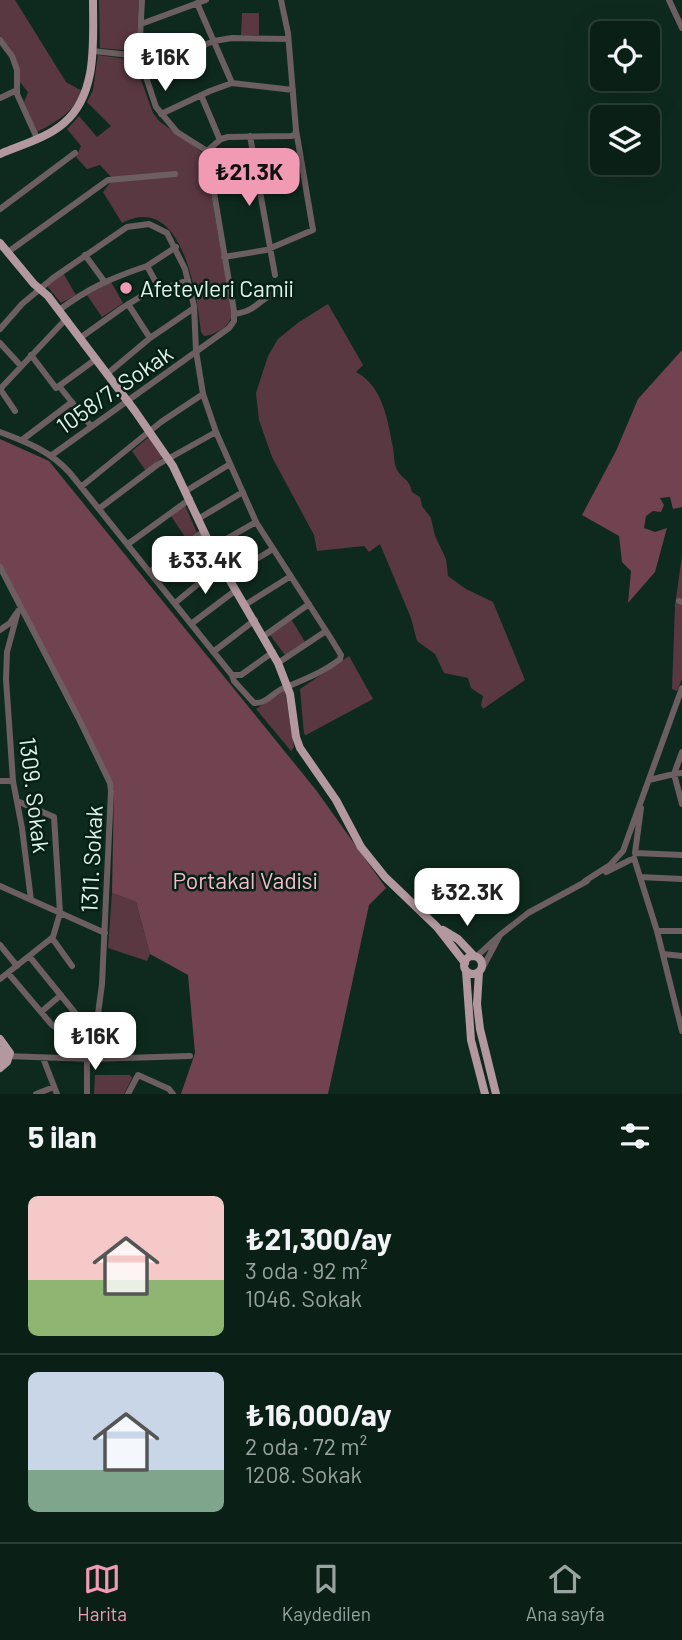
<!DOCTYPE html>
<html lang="tr">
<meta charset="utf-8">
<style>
:root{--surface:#0a2016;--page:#13281f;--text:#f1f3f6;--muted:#99a3a1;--line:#2a3e35;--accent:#f19ab4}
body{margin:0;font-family:Barlow,sans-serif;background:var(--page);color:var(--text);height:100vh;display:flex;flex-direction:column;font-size:26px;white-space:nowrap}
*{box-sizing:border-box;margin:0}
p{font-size:23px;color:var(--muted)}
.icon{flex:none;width:38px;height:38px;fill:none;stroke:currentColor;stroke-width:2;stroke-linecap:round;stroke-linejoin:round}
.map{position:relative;height:1094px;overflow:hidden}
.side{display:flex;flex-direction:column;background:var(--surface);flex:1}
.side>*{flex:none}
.tools{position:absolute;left:590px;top:21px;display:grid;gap:14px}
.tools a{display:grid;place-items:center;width:70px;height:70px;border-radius:10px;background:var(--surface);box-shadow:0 7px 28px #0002,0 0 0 2px var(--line);font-size:35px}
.price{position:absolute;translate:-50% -60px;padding:0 16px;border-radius:14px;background:#fff;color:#222;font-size:23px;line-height:46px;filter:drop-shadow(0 2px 4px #0008)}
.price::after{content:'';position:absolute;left:50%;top:42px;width:21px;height:16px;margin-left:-10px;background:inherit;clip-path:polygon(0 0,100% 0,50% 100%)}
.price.active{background:var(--accent);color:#111}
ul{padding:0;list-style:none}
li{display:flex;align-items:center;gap:21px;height:175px;padding:0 28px}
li+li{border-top:2px solid var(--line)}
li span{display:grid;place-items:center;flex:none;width:196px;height:140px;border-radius:10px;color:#555}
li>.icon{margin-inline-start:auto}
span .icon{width:84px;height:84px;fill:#fffc;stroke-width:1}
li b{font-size:30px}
h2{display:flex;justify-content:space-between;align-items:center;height:84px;padding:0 28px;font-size:30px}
.dock{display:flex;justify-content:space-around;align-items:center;height:98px;border-top:2px solid var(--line);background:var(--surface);font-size:19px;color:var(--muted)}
.dock a{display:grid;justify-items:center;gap:4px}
.dock .active{color:var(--accent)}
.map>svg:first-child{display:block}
.green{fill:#5a3842}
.forest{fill:#714250}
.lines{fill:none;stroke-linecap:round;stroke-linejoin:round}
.minor{stroke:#6c5e61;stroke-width:6}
.major{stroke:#b4989f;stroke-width:8}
.poi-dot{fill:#f19ab4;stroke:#052015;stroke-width:2.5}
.labels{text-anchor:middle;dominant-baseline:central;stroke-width:5;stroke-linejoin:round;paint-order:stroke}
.poi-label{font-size:23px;fill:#e2f2e9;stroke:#052015;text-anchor:start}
.street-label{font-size:23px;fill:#e2f2e9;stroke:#052015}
.park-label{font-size:23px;fill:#fabacc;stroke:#052015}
</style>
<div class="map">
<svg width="682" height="1094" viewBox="0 0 682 1094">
<rect width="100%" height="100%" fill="#0e2a1e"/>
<path class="green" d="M 0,0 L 15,0 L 66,82 L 82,91 C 72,113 58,121 37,132 L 24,102 L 28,92 L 19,81 L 14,54 L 0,36 Z
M 99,0 L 139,0 L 136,49 L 133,51 L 100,48 Z
M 242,13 L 259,13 L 259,35 L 241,35 Z
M 98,55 L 134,60 L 153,113 L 159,121 L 202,152 L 205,158 L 232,314 C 230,327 215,335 204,336 L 201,332 C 197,294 182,191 122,223 L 103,192 L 113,179 L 100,165 L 87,169 L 76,157 L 81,146 L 67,129 L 79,116 L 97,137 L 111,126 L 87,102 L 93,90 Z
M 63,273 L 76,295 L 61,303 L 47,286 Z
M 111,282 L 123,303 L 102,317 L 87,295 Z
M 328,304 L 363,365 L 356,372 C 383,386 388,421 393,448 C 394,454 394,465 397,470 C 403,480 409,478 412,492 L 420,497 L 422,506 L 431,518 L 435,536 L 446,559 L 448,576 L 466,589 L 493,602 L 525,680 L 483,709 L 481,705 L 483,696 L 471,688 L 468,678 L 444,673 L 435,654 L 417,641 L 411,618 L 380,544 L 369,552 L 364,546 L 317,551 L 314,535 L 272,457 L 259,420 L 256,393 L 268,356 L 278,339 L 299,322 Z
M 149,437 L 163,457 L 146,471 L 132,451 Z
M 185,505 L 197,533 L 187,540 L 171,516 Z
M 682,556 L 682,679 L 677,691 L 672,689 L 675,605 Z
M 291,619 L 305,642 L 285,655 L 270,635 Z
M 349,656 L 373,699 L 306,735 L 304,734 L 300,689 Z
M 285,690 L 294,747 L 291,751 L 256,709 Z
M 112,893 L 136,902 L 150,954 L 147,961 L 108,948 Z
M 95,1075 L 130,1075 L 132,1078 L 124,1094 L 94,1094 Z"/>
<path class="forest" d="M 682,350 L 682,507 L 673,509 L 670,497 L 660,498 L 664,505 L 661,512 L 653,511 L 646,516 L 644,528 L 655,532 L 667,528 L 655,572 L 628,603 L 631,571 L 622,562 L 619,536 L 582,515 L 616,451 L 638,399 Z
M 0,439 L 49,461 L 316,790 L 386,888 L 369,905 L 328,1094 L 181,1094 L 195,1053 L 188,975 L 150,954 L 136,902 L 112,893 L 114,789 L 0,565 Z"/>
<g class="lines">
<path class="minor" d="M 142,0 L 139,56 L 156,107 L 177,132 L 207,151
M 669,0 L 682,28
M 197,3 L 232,83
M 141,24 L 206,0
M 0,40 L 12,56 L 17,70 L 17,94 L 37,138
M 93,51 L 139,56
M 142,70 L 214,41 L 232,38 L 288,39
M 201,95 L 220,140
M 0,98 L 17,90
M 161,114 L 210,91 L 232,83 L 293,90
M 250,136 L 275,275
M 207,151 L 221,139 L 228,137 L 291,136 L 295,135 L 296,130
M 0,209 L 75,153
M 8,252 L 108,180 L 175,174
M 85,255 L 104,281
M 224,257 L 266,250 L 313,230 L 296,130 L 288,33 L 281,0
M 158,286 L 147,266 L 176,247
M 128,304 L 150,338
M 59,310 C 89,288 111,278 147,266
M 235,314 C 258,310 257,301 277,291
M 0,329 L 22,304 L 53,278 L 127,227 L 149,224 L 167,233 L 185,269 L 194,306 L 196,351 L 203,394 L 216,432 L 256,522 L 330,637 L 341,655 L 340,659 C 324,672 303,680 284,688 C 273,692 267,704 254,703 L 234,681 L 232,675 L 70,473 C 50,451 27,442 0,432
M 80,338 L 122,308 L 158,286 L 160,290 L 188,280
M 0,343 L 21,366
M 31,355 L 56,388 L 59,386 L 91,426
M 107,374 L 150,338 L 194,308
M 59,386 L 96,359
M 0,389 L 66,319
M 0,389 L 15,411
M 22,440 L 72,402
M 52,455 L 229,328 L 234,321 L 234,311 L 207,151
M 82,486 L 161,422 L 203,394
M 186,491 L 230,464
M 100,508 L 157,465 L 216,432
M 198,519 L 243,492
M 128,544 L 190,499
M 212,547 L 256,522
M 0,567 L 78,717 L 110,783 L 111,791 L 102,984 L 92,1059
M 150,572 L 204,531
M 228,576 L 273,549
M 679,601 L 682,602
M 175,603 L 221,565
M 245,605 L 291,576
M 18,611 L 7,652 L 6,679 L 13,781 L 22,828 L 31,900
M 191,624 L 236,590
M 0,630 L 10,623 L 16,614
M 264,636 L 309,604
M 213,652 L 255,620
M 278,663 L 326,631
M 232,675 L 241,675 L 273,652
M 682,773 L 674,774 L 682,804
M 649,780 L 674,774 L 682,752
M 0,781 L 13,781
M 641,808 L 635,853 L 682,855
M 634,858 L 657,931 L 682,1031
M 606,872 L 630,860
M 640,877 L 682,879
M 585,881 L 610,865 L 623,851 L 682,688
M 0,886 L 105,933
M 657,931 L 682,931
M 500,935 L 528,913 L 587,881
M 52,938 L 72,966
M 0,945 L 17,966
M 663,954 L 682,956
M 29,956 L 76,1014 L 96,1027
M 477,956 L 500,935 L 482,969
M 8,973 L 52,1025 L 93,1052
M 0,979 L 53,937 L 60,913 L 54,817 L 17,801
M 41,1012 L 61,995
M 5,1056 L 92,1059 L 190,1056
M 43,1058 L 57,1094
M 36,1094 L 54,1087
M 87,1094 L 87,1058
M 128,1094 L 138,1075 L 169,1089 L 173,1094"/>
<path class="major" d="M 0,154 C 21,145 47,138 64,123 C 98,94 93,41 93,0
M 0,243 L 34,284 L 48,296 L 135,411 L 173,466 L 215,555 L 278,663 L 290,694 L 296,737 L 300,748 L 336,800 L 361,847 L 385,877 L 437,927 L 465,963
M 443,930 L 458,939 L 474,956
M464 965a9 9 0 1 1 18 0a9 9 0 1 1-18 0Z
M 466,971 L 471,1040 L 485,1094
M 479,972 L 477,1004 L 480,1029 L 496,1094
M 0,1039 L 10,1053 L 7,1062 L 0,1068
M 0,1051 L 3,1056 L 0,1062"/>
</g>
<circle class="poi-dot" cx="126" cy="288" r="7"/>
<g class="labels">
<g class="poi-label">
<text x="140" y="288">Afetevleri Camii</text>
</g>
<g class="street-label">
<text transform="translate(114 389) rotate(-35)">1058/7. Sokak</text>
<text transform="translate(35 795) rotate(83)">1309. Sokak</text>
<text transform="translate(91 859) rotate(-87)">1311. Sokak</text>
</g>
<g class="park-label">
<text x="245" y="880">Portakal Vadisi</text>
</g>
</g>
</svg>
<div class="tools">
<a><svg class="icon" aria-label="locate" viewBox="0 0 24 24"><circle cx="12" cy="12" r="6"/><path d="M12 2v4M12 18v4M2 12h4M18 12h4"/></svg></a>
<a><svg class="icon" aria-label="layers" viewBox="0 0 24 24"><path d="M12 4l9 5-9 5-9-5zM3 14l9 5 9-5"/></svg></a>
</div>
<b class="price" style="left:165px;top:93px">₺16K</b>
<b class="price active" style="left:249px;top:208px">₺21.3K</b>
<b class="price" style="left:205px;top:596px">₺33.4K</b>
<b class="price" style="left:467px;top:928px">₺32.3K</b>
<b class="price" style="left:95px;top:1072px">₺16K</b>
</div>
<section class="side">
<h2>5 ilan<svg class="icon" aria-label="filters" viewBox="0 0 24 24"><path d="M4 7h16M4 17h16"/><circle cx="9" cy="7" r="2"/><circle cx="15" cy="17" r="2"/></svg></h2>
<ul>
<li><span style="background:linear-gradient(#f6c9c9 60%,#8fb573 0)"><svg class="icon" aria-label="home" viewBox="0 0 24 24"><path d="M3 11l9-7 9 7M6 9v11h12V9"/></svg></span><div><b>₺21,300/ay</b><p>3 oda · 92 m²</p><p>1046. Sokak</p></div></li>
<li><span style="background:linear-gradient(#c9d6e8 70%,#7fa58c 0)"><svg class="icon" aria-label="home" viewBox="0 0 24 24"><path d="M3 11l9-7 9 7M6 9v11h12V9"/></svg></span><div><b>₺16,000/ay</b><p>2 oda · 72 m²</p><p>1208. Sokak</p></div></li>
</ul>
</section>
<nav class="dock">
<a class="active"><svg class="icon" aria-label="map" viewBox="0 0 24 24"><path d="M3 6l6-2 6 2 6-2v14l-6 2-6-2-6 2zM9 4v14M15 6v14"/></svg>Harita</a>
<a><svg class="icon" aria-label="saved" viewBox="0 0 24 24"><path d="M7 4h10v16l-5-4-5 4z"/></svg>Kaydedilen</a>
<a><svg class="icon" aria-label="home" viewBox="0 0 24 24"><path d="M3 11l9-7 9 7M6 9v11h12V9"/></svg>Ana sayfa</a>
</nav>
